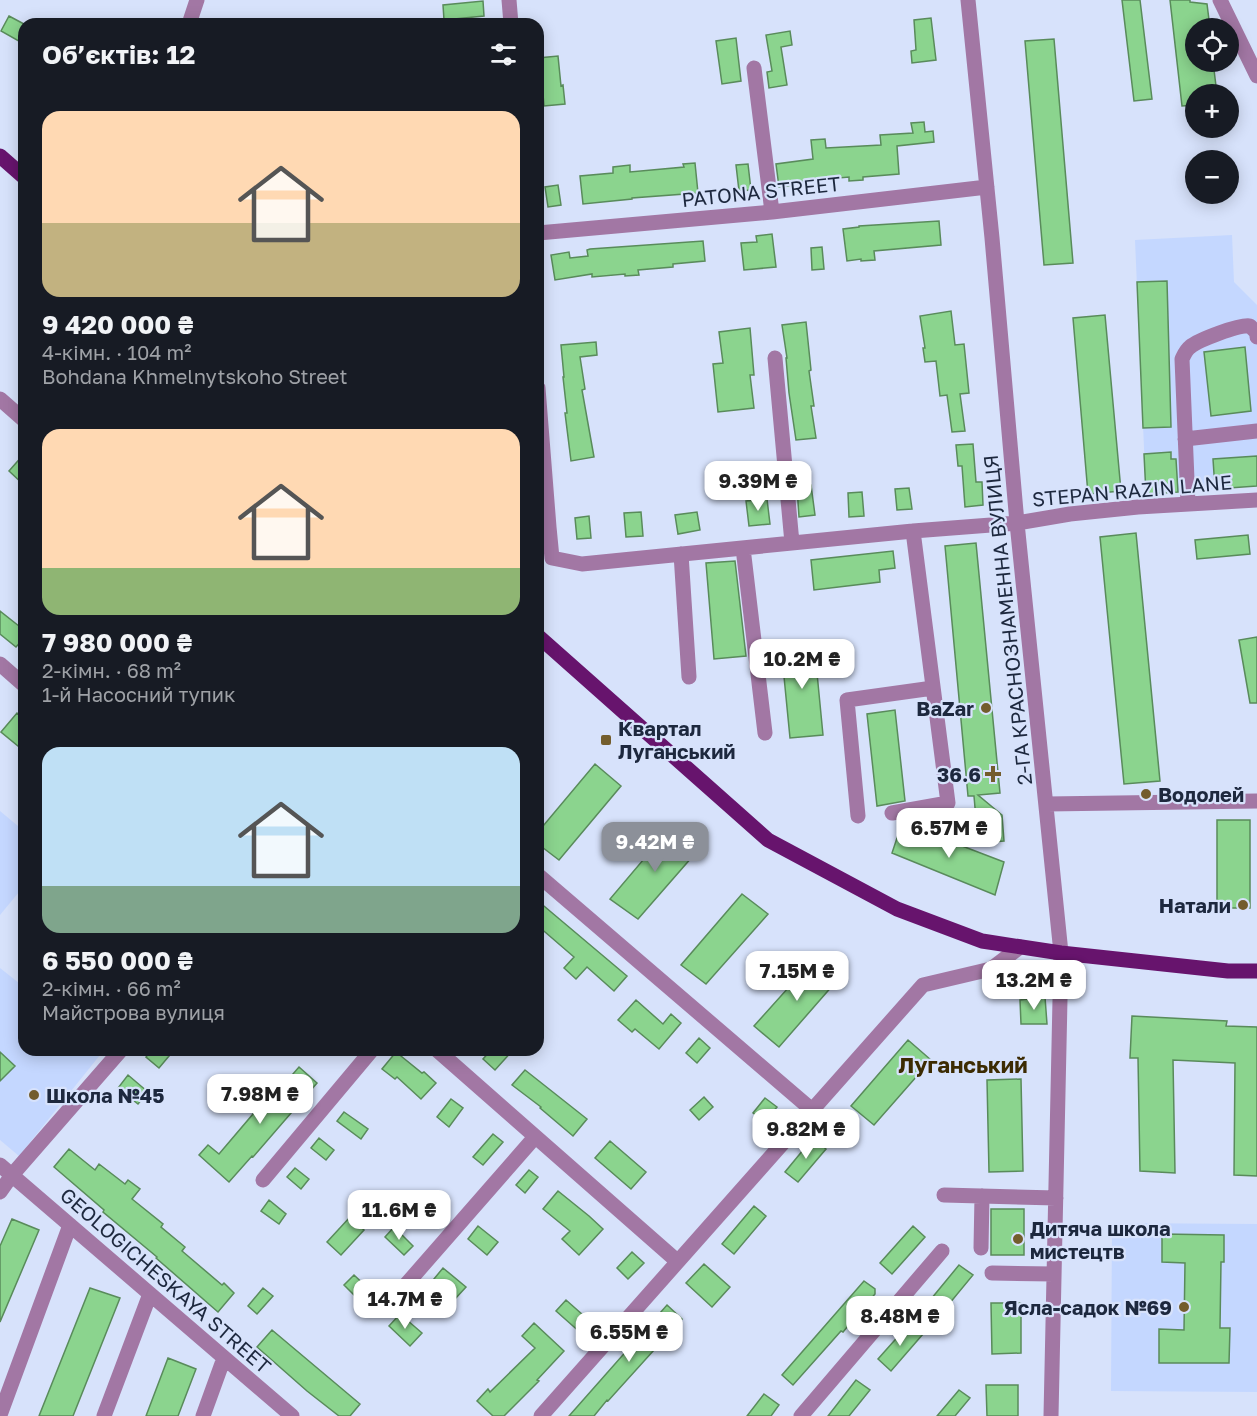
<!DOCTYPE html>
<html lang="uk">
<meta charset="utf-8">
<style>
:root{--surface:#171b24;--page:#20242c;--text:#f1f3f6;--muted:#9ea1a6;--accent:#8c9099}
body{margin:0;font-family:"Golos Text",sans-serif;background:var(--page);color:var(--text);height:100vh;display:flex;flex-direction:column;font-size:22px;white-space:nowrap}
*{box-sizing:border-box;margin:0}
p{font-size:20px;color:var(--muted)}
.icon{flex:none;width:33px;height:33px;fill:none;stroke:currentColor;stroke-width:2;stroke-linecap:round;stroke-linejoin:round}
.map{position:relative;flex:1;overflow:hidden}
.details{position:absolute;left:18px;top:18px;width:526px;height:1038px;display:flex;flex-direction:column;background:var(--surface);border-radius:18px;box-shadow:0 3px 15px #0003}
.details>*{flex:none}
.fabs{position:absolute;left:1185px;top:18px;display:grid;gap:12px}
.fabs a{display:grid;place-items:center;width:54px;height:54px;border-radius:50%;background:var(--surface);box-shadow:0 3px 15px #0003;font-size:30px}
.price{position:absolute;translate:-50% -51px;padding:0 14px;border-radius:12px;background:#fff;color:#222;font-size:20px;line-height:39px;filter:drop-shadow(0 2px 3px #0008)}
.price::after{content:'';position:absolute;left:50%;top:36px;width:18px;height:14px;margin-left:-9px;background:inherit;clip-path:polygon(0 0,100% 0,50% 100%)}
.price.selected{background:var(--accent);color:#fff}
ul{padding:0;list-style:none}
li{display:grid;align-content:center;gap:12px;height:318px;padding:0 24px}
li span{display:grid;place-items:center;height:186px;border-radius:18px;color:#555}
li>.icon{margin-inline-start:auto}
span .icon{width:108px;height:108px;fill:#fffc;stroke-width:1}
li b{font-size:26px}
h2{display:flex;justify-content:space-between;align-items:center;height:72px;padding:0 24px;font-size:26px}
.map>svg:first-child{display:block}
.built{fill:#c4d7ff}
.building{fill:#8bd48e;stroke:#598b5b;stroke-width:1.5}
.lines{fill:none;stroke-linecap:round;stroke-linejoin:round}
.minor{stroke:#a277a4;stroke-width:15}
.major{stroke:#67146d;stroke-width:15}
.poi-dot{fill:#735d2d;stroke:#d7e2fb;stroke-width:2}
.labels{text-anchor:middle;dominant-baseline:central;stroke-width:4.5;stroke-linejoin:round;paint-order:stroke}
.street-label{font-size:20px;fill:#1d283e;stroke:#d7e2fb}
.poi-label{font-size:20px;font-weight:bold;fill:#1d283e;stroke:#d7e2fb;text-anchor:end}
.quarter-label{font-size:22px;font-weight:bold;fill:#3c2b02;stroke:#d7e2fb}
</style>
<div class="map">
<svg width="1257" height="1416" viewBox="0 0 1257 1416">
<rect width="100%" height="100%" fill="#d7e2fb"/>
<path class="built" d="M 1232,235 L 1234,282 L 1257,305 L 1257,486 L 1146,494 L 1135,240 Z
M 0,811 L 24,831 L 24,886 L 0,915 Z
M 0,968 L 24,987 L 24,1050 L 104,1050 L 19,1156 L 0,1140 Z
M 1112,1223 L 1257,1224 L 1257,1392 L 1111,1391 Z"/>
<path class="building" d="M 1122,0 L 1140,0 L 1152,99 L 1134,101 Z
M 1170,0 L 1190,0 L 1190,2 L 1207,4 L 1210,28 L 1196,28 L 1196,62 L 1213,62 L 1217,94 L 1196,94 L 1196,105 L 1182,106 Z
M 483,1 L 484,16 L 444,20 L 443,5 Z
M 9,16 L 24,24 L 24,44 L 1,31 Z
M 931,18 L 936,60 L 912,63 L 911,51 L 916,50 L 914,20 Z
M 790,31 L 792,45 L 781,47 L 787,85 L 769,88 L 767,72 L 772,71 L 766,35 Z
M 736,38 L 741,81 L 722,84 L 716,41 Z
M 1054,39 L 1073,263 L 1044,265 L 1025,41 Z
M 558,56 L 561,86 L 563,85 L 565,104 L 544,106 L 541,71 L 538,71 L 538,58 Z
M 924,122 L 925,132 L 933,131 L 934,142 L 897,146 L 899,174 L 863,177 L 863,180 L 849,181 L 849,177 L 794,182 L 794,185 L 779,187 L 776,164 L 813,159 L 811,140 L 825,139 L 826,148 L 881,145 L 880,135 L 913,133 L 911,123 Z
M 695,163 L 698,193 L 632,198 L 632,199 L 583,204 L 580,176 L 613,173 L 613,167 L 630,165 L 630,172 L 684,167 L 683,164 Z
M 748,164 L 751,190 L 739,191 L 736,165 Z
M 558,185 L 561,205 L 548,207 L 545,187 Z
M 939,221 L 941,245 L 874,251 L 875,260 L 861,261 L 861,259 L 847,261 L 843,229 L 859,227 L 859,226 Z
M 772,234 L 776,267 L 744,270 L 741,243 L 757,242 L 756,236 Z
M 703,241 L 705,261 L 673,264 L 673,267 L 638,270 L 639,275 L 625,276 L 625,274 L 592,277 L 592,274 L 555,280 L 551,255 L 569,252 L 570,258 L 588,256 L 587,250 L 590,249 Z
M 822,247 L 824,269 L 812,270 L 811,248 Z
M 1167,281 L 1171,427 L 1143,428 L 1137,282 Z
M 951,311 L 955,345 L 964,344 L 969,393 L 960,394 L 965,431 L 952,432 L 947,395 L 940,396 L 936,361 L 925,362 L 923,348 L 925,348 L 920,316 Z
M 1105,315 L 1121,491 L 1088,494 L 1073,318 Z
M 806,322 L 811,370 L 809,371 L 814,406 L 811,406 L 816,438 L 796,440 L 789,393 L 786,358 L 787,358 L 782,325 Z
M 750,328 L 754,375 L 750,375 L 754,408 L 718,412 L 713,364 L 723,363 L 719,332 Z
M 596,342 L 597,355 L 580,357 L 585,389 L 582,390 L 594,457 L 571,461 L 565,413 L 567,413 L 563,377 L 564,377 L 561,345 Z
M 1245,347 L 1251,411 L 1211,416 L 1204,352 Z
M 973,444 L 976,482 L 982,482 L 983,505 L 965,507 L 962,466 L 958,466 L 956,445 Z
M 1171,452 L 1171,459 L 1176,459 L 1178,492 L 1146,494 L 1144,454 Z
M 24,454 L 24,485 L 9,471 Z
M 1257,456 L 1257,486 L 1215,489 L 1213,459 Z
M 811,485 L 815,515 L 799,517 L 797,487 Z
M 909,488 L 912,509 L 897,510 L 895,489 Z
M 862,492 L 864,516 L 849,517 L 848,493 Z
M 767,499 L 770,524 L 749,526 L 746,501 Z
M 641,512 L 643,536 L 626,537 L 624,513 Z
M 697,512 L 700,530 L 678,534 L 675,515 Z
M 589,516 L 591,538 L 577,539 L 575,518 Z
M 1136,533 L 1160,781 L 1124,784 L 1100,537 Z
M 1248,535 L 1250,554 L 1197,559 L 1195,540 Z
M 976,543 L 1000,793 L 978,795 L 1002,815 L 1004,841 L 978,843 L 974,796 L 968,796 L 945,546 Z
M 893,551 L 895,568 L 879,570 L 880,582 L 814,590 L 811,560 Z
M 735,561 L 746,656 L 714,659 L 706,563 Z
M 0,611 L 24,630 L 24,638 L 16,647 L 0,634 Z
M 1257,637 L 1257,703 L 1250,703 L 1239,640 Z
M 814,642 L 823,735 L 790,738 L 781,646 Z
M 895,710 L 905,801 L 877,806 L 867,714 Z
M 17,713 L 24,719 L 24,751 L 1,732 Z
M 595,764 L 621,786 L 559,860 L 538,844 L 538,832 Z
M 1217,820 L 1250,820 L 1250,908 L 1217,908 Z
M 902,823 L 1004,862 L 995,895 L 892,853 Z
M 671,827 L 699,849 L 638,919 L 610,899 Z
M 742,894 L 768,914 L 706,984 L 681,965 Z
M 538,901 L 627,976 L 614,991 L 587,967 L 576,979 L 564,968 L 574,957 L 538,926 Z
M 815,958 L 840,977 L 779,1047 L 754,1026 Z
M 1045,997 L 1047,1024 L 1021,1024 L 1020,1000 Z
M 636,1000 L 663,1024 L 671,1014 L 681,1023 L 659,1049 L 635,1029 L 632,1032 L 618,1020 Z
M 1132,1016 L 1227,1021 L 1226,1026 L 1257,1027 L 1257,1176 L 1234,1175 L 1235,1063 L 1173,1060 L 1175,1173 L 1140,1171 L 1138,1058 L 1130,1058 Z
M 699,1038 L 710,1048 L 697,1063 L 686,1053 Z
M 908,1040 L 931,1060 L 874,1125 L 851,1106 Z
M 151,1050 L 162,1050 L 169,1056 L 159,1068 L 146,1057 Z
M 491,1050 L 513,1050 L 495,1070 L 483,1059 Z
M 0,1052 L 15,1066 L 0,1081 Z
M 396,1052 L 422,1073 L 424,1072 L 436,1083 L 421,1099 L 397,1077 L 395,1079 L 382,1069 Z
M 299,1067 L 317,1083 L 253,1157 L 252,1156 L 229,1182 L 199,1155 L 208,1145 L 219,1154 L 259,1107 L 250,1099 L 261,1088 L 272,1098 Z
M 525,1070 L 587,1119 L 573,1136 L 540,1108 L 541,1107 L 512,1085 Z
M 128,1075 L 148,1092 L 138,1104 L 118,1088 Z
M 1021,1079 L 1023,1171 L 989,1172 L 987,1080 Z
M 704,1097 L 713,1107 L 699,1120 L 690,1110 Z
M 765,1098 L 777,1107 L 764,1122 L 753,1113 Z
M 451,1099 L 463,1108 L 449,1127 L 437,1117 Z
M 344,1112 L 368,1129 L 361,1139 L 337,1121 Z
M 493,1134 L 503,1142 L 483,1165 L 473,1157 Z
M 319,1138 L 334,1150 L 326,1160 L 311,1148 Z
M 813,1138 L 826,1149 L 798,1182 L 785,1172 Z
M 610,1141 L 646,1172 L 631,1189 L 595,1158 Z
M 69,1149 L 95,1170 L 99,1164 L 125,1184 L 128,1180 L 140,1189 L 132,1199 L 163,1224 L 161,1227 L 185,1247 L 182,1251 L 222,1285 L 224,1283 L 234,1293 L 218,1312 L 156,1258 L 157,1257 L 103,1212 L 104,1210 L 54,1167 Z
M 295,1168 L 309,1179 L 301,1189 L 287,1177 Z
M 529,1170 L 538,1177 L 525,1193 L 516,1185 Z
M 558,1191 L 589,1216 L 603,1229 L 579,1255 L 562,1239 L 570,1231 L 543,1209 Z
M 269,1200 L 286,1214 L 279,1224 L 261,1211 Z
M 754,1206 L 766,1216 L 734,1254 L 722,1244 Z
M 991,1209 L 1024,1209 L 1024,1255 L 991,1255 Z
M 350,1217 L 364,1230 L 341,1255 L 327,1242 Z
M 12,1219 L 39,1230 L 0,1322 L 0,1246 Z
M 478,1226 L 498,1242 L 487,1255 L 468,1239 Z
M 913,1226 L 925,1237 L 892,1274 L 880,1263 Z
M 394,1227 L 413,1246 L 404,1255 L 385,1237 Z
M 1162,1234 L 1224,1235 L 1224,1262 L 1221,1262 L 1220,1328 L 1230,1328 L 1229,1363 L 1159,1363 L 1159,1329 L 1184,1330 L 1185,1263 L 1162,1262 Z
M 632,1252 L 644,1263 L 628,1279 L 617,1268 Z
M 704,1264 L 730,1287 L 712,1307 L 686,1283 Z
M 959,1265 L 973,1275 L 940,1315 L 927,1304 Z
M 443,1268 L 466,1287 L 455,1299 L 450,1295 L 436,1310 L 420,1296 Z
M 354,1275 L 371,1291 L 361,1302 L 344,1285 Z
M 864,1281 L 875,1289 L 875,1294 L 843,1332 L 841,1331 L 793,1385 L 782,1375 Z
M 90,1288 L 120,1298 L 73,1416 L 39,1416 Z
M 263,1288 L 273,1296 L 257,1314 L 248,1306 Z
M 566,1300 L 592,1323 L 582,1334 L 556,1311 Z
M 991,1303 L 1021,1303 L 1021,1353 L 992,1354 Z
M 667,1305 L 682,1319 L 608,1401 L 607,1400 L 594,1416 L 569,1416 Z
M 400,1314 L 422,1333 L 410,1346 L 389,1326 Z
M 534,1323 L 564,1351 L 537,1380 L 539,1381 L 504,1416 L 493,1416 L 477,1401 L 488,1389 L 490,1392 L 535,1348 L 522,1336 Z
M 910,1323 L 923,1334 L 891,1371 L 878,1359 Z
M 272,1330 L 360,1404 L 350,1416 L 339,1416 L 307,1391 L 257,1347 Z
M 168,1358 L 196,1369 L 178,1416 L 146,1416 Z
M 856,1380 L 870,1390 L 849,1416 L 828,1416 Z
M 986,1385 L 1018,1385 L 1018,1416 L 987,1416 Z
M 959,1390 L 970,1398 L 955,1416 L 937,1416 Z
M 764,1394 L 779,1405 L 771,1416 L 747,1416 Z"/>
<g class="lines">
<path class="minor" d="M 509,0 L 511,24
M 968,0 L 992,238 L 1017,523 L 1061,953 L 1051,1416
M 1220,0 L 1257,76
M 189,24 L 197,0
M 754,68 L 772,212
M 538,233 L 772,212 L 987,187
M 775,358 L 792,543
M 538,388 L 549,527 L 552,558 L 582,564 L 913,531 L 1017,523 L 1070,514 L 1138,507 L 1257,500
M 0,399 L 24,420
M 1185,439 L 1257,431
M 1188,504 L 1182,359 C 1184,355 1186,350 1190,347 C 1198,340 1240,324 1250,326 L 1257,333 L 1257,337
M 743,548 L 765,733
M 681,554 L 689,677
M 0,664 L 24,685
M 1047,804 L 1257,801
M 892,813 L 948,803 L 913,531
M 858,816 L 847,700 L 933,688
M 538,875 L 812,1110
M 437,1050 L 677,1261
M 0,1165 L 292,1416
M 263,1180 L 372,1050
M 0,1192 L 12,1175 L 121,1050
M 944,1195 L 1056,1198
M 981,1248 L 982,1196
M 992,1273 L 1054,1274
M 396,1296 L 535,1137
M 0,1415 L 70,1225
M 104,1416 L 150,1294
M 203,1416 L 224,1358
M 541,1416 L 923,985 L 991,969 L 1020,947
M 801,1416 L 942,1251"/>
<path class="major" d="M 0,156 L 24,177
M 538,636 L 768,840 L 897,909 L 982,941 L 1061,953 L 1228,971 L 1257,971"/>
</g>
<g class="poi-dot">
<circle cx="986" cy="708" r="6"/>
<rect x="600" y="734" width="12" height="12" rx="3"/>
<path d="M990 765h6v6h6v6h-6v6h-6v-6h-6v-6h6z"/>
<circle cx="1146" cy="794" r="6"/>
<circle cx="1243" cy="905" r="6"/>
<circle cx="34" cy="1095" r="6"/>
<circle cx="1018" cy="1239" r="6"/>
<circle cx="1184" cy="1307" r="6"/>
</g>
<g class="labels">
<g class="street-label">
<text transform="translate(761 191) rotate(-6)">PATONA STREET</text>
<text transform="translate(1132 490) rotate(-5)">STEPAN RAZIN LANE</text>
<text transform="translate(1007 620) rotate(-96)">2-ГА КРАСНОЗНАМЕННА ВУЛИЦЯ</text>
<text transform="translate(166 1280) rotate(41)">GEOLOGICHESKAYA STREET</text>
</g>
<g class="poi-label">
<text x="974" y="708">BaZar</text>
<text x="618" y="728" text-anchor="start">Квартал<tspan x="618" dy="23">Луганський</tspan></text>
<text x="981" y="774">36.6</text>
<text x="1158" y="794" text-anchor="start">Водолей</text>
<text x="1231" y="905">Натали</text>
<text x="46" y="1095" text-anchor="start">Школа №45</text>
<text x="1030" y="1228" text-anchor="start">Дитяча школа<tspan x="1030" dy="23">мистецтв</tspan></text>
<text x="1172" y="1307">Ясла-садок №69</text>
</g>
<g class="quarter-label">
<text x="963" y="1064">Луганський</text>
</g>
</g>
</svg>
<div class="fabs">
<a><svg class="icon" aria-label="locate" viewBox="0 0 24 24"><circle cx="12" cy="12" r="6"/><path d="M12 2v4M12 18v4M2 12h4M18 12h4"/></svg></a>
<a>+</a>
<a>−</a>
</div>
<b class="price" style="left:758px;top:512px">9.39M ₴</b>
<b class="price" style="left:802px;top:690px">10.2M ₴</b>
<b class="price" style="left:949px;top:859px">6.57M ₴</b>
<b class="price selected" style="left:655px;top:873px">9.42M ₴</b>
<b class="price" style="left:797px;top:1002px">7.15M ₴</b>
<b class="price" style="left:1034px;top:1011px">13.2M ₴</b>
<b class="price" style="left:260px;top:1125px">7.98M ₴</b>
<b class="price" style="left:806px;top:1160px">9.82M ₴</b>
<b class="price" style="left:399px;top:1241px">11.6M ₴</b>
<b class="price" style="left:405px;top:1330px">14.7M ₴</b>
<b class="price" style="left:900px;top:1347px">8.48M ₴</b>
<b class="price" style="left:629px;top:1363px">6.55M ₴</b>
<section class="details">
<h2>Об’єктів: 12<svg class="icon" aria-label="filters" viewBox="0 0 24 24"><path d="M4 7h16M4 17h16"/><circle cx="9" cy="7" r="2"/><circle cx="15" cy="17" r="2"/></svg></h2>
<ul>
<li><span style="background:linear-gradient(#ffd9b3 60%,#c2b280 0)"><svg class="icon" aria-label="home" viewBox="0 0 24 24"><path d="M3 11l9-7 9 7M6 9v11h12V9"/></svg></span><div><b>9 420 000 ₴</b><p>4-кімн. · 104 m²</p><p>Bohdana Khmelnytskoho Street</p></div></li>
<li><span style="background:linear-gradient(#ffd9b3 75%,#8fb573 0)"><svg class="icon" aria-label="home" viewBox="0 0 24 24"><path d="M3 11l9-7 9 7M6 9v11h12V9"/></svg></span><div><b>7 980 000 ₴</b><p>2-кімн. · 68 m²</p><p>1-й Насосний тупик</p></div></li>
<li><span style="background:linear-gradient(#bfe0f5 75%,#7fa58c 0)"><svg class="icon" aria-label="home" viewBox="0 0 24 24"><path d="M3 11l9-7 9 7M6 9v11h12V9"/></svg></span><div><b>6 550 000 ₴</b><p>2-кімн. · 66 m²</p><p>Майстрова вулиця</p></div></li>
</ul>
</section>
</div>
